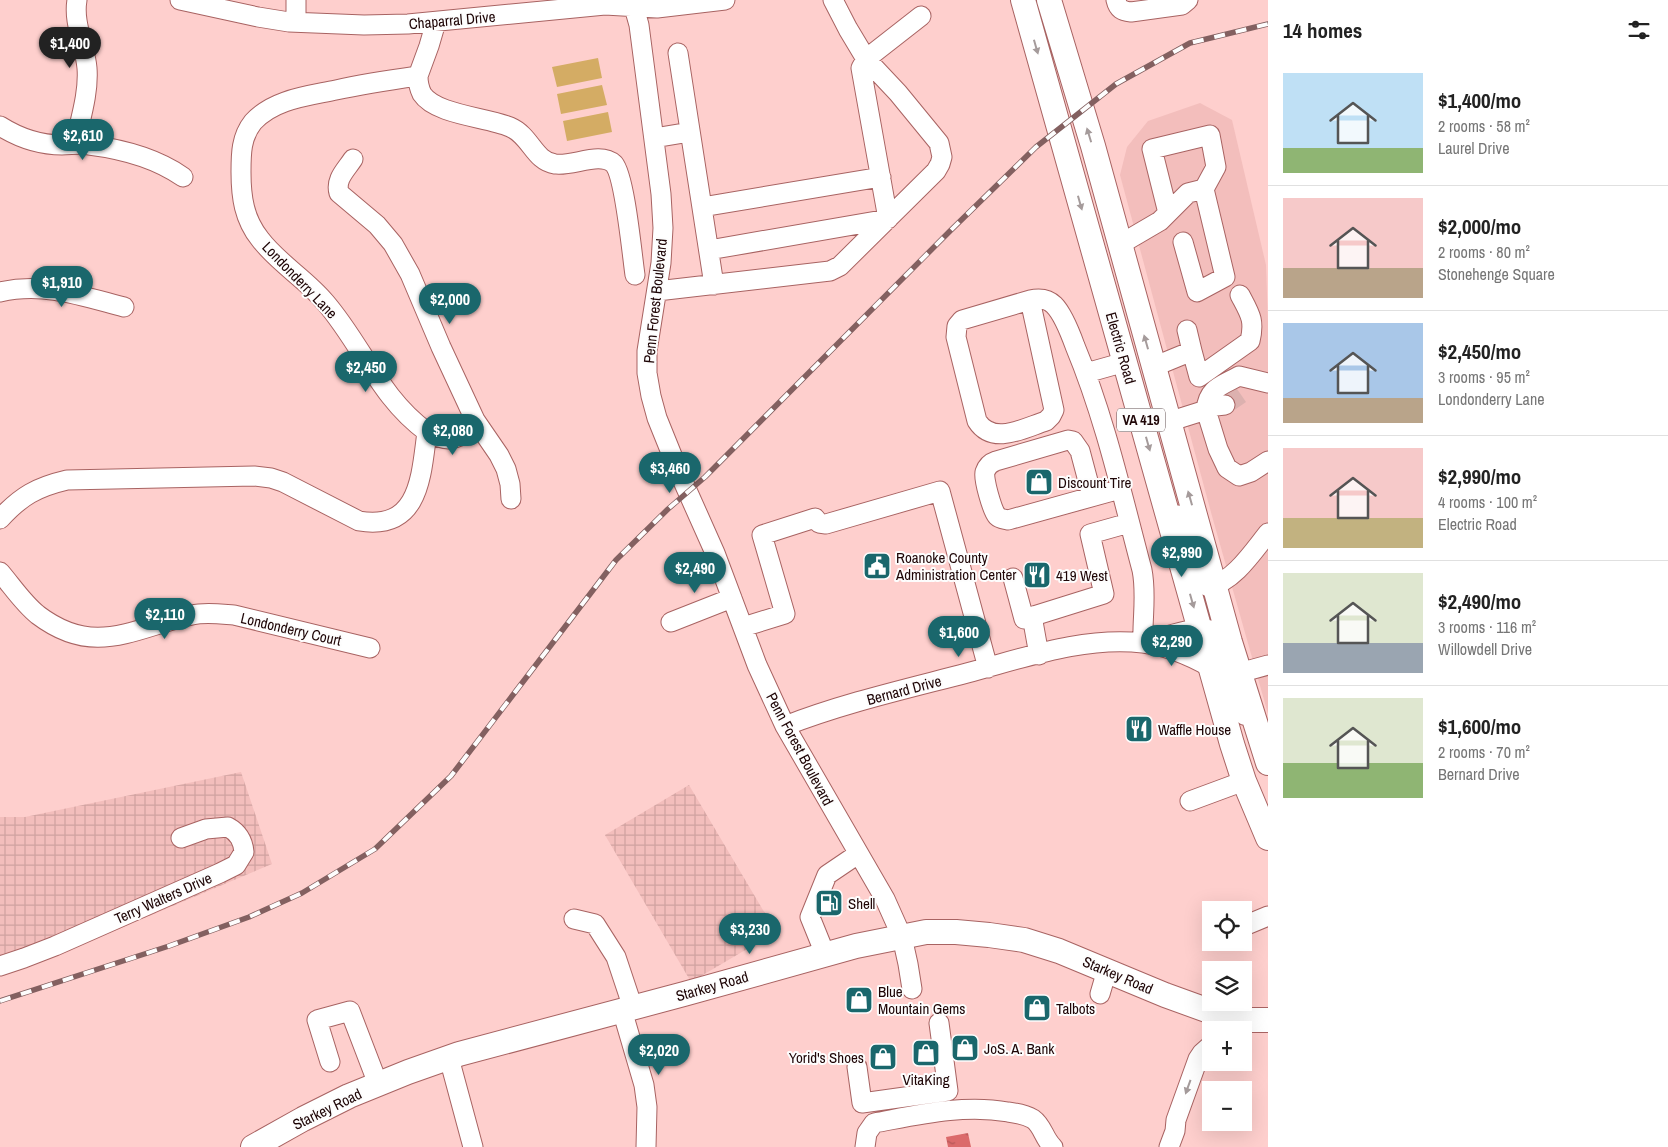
<!DOCTYPE html>
<meta charset="utf-8">
<style>
:root{--surface:#fff;--page:#f2f2f2;--text:#222;--muted:#767676;--line:#e0e0e0;--accent:#1a676c}
body{margin:0;font-family:"Archivo Narrow",sans-serif;background:var(--page);color:var(--text);height:100vh;display:flex;flex-direction:column;font-size:19px;white-space:nowrap}
*{box-sizing:border-box;margin:0}
p{font-size:16px;color:var(--muted)}
.icon{flex:none;width:28px;height:28px;fill:none;stroke:currentColor;stroke-width:2;stroke-linecap:round;stroke-linejoin:round}
.map{position:relative;flex:1;overflow:hidden}
.panel{display:flex;flex-direction:column;background:var(--surface);width:400px}
.panel>*{flex:none}
.controls{position:absolute;left:1202px;top:901px;display:grid;gap:10px}
.controls a{display:grid;place-items:center;width:50px;height:50px;border-radius:0px;background:var(--surface);box-shadow:0 5px 20px #0002;font-size:25px}
.price{position:absolute;translate:-50% -42px;padding:0 11px;border-radius:18px;background:var(--accent);color:#fff;font-size:16px;line-height:32px;filter:drop-shadow(0 1px 2px #0008)}
.price::after{content:'';position:absolute;left:50%;top:30px;width:15px;height:11px;margin-left:-8px;background:inherit;clip-path:polygon(0 0,100% 0,50% 100%)}
.price.current{background:#222;color:#fff}
ul{padding:0;list-style:none}
li{display:flex;align-items:center;gap:15px;height:125px;padding:0 15px}
li+li{border-top:1px solid var(--line)}
li span{display:grid;place-items:center;flex:none;width:140px;height:100px;border-radius:0px;color:#555}
li>.icon{margin-inline-start:auto}
span .icon{width:60px;height:60px;fill:#fffc;stroke-width:1}
li b{font-size:21px}
h2{display:flex;justify-content:space-between;align-items:center;height:60px;padding:0 15px;font-size:21px}
main{display:flex;flex:1;min-height:0}
.map>svg:first-child{display:block}
.built{fill:#f3bebc}
.industrial{fill:url(#industrial-grid)}
.garden{fill:#d4ac64}
.water{fill:url(#water-ripples)}
.lines{fill:none;stroke-linecap:round;stroke-linejoin:round}
.minor-tunnel{stroke:#dcb1af;stroke-width:19;stroke-dasharray:19 9;stroke-linecap:butt}
.minor-casing{stroke:#a86362;stroke-width:21}
.major-casing{stroke:#a86362;stroke-width:26}
.minor{stroke:#fff;stroke-width:19}
.major{stroke:#fff;stroke-width:24}
.rail-casing{stroke:#836060;stroke-width:5.5}
.rail{stroke:#fdfdfd;stroke-width:4;stroke-dasharray:11;stroke-linecap:butt}
.oneway{fill:#a59b9b}
.labels{text-anchor:middle;dominant-baseline:central;stroke-width:4;stroke-linejoin:round;paint-order:stroke}
.shield{fill:#fdfdfd;stroke:#614f50;stroke-width:1}
.shield-label{font-size:14px;font-weight:bold;fill:#1e0506}
.street-label{font-size:15px;fill:#1e0506;stroke:#fdfdfd}
.poi-label{font-size:15px;fill:#1e0506;stroke:#fdfdfd;text-anchor:start}
</style>
<main>
<div class="map">
<svg width="1268" height="1147" viewBox="0 0 1268 1147">
<defs>
<pattern id="industrial-grid" width="8" height="8" patternUnits="userSpaceOnUse" patternTransform="scale(1.25)"><rect width="8" height="8" fill="#f3bebc"/><path d="M0 4h8M4 0v8" fill="none" stroke="#d0a2a0"/></pattern>
<pattern id="water-ripples" width="26" height="14" patternUnits="userSpaceOnUse" patternTransform="scale(1.25)"><rect width="26" height="14" fill="#db6a6b"/><path d="M2 4q2-2 4 0t4 0M15 11q2-2 4 0t4 0" fill="none" stroke="#b15556"/></pattern>
</defs>
<rect width="100%" height="100%" fill="#fecfcd"/>
<path class="built" d="M 1200,103 L 1232,120 L 1266,265 L 1268,323 L 1268,714 L 1212,516 L 1120,175 L 1127,147 L 1148,121 Z"/>
<path class="industrial" d="M 241,772 L 272,864 L 52,957 L 0,976 L 0,817 L 25,817 Z
M 689,785 L 776,932 L 691,982 L 605,835 Z"/>
<path class="garden" d="M 598,58 L 602,78 L 557,87 L 552,67 Z
M 602,85 L 607,105 L 561,114 L 557,94 Z
M 608,112 L 612,132 L 567,141 L 563,121 Z"/>
<path class="water" d="M 968,1133 L 971,1147 L 948,1147 L 946,1137 Z"/>
<g class="lines">
<path class="minor-tunnel" d="M 1225,405 L 1241,394"/>
<defs>
<path id="minor" d="M 180,0 L 258,17 L 289,22 L 364,25 L 408,24 L 605,5 L 657,8 L 725,0
M 632,0 L 639,25 L 661,194 L 663,228 L 661,263 L 647,351 L 647,373 L 651,396 L 657,418 L 678,470 L 715,553 L 757,665 L 785,726 L 885,899 L 902,937 L 908,964 L 912,989
M 1116,0 C 1118,9 1122,11 1131,12 L 1182,5 L 1188,0
M 296,22 L 296,0
M 678,53 L 714,285
M 418,76 C 418,82 419,88 422,94 C 436,115 487,117 510,127 C 531,136 534,161 555,164 C 572,167 600,151 614,164 C 625,177 632,255 635,275
M 0,126 C 19,138 39,145 62,145 C 71,145 80,143 89,145 C 121,149 156,158 183,177
M 654,138 L 690,132
M 75,144 C 80,120 89,93 87,68 C 85,45 73,23 77,0
M 353,159 C 346,170 335,179 339,193 L 377,225 L 393,244 L 410,274 L 441,347 L 475,420 L 499,455 L 506,469 L 510,484 L 511,499
M 702,207 L 881,177
M 1168,213 L 1152,149 L 1210,135 L 1216,167 L 1204,189
M 1119,245 L 1160,221 L 1188,193 L 1204,189 L 1225,277 L 1197,292 L 1183,242
M 709,250 L 888,219 L 861,68 L 866,59 L 921,16
M 657,291 L 830,271 L 840,266 L 936,171 L 940,164 L 942,157 L 939,143 L 898,93 L 866,59 L 848,29 L 833,0
M 0,292 C 44,282 82,296 124,307
M 1030,300 C 1039,298 1047,298 1054,305 C 1063,314 1071,335 1075,346 C 1105,418 1122,495 1142,570 C 1147,595 1142,618 1143,643
M 1030,300 L 1054,410 L 1051,416 L 1046,421 C 1024,428 993,446 977,421 L 956,337 L 957,326 L 962,320 Z
M 1192,351 L 1199,377 L 1250,341 C 1255,320 1250,314 1240,295
M 1153,367 L 1192,351 L 1187,330
M 1086,373 L 1125,362
M 1225,405 L 1216,406 L 1206,410 C 1208,388 1221,386 1239,376 L 1268,383
M 1168,422 L 1206,410 L 1218,449 L 1227,468 L 1239,476 L 1251,472 L 1268,461
M 427,432 C 451,445 456,438 478,426
M 1092,496 L 1080,451 L 1073,441 L 1068,440 L 996,461 C 990,463 987,466 985,472 C 983,478 992,510 997,516 C 1000,519 1004,519 1008,520 L 1120,489
M 1178,515 L 1199,576 L 1204,585 L 1209,587 C 1234,581 1252,553 1268,533
M 0,519 C 21,496 37,487 67,480 L 254,476 L 271,478 L 283,482 L 359,521 C 420,531 421,476 427,432 C 379,397 363,346 325,302 C 306,279 278,263 260,239 C 244,219 241,197 241,172 C 241,154 241,137 253,122 C 274,99 308,96 336,90 C 363,84 390,80 418,76 L 429,46 L 436,22
M 0,572 C 12,586 23,603 38,615 C 95,658 133,628 192,615 C 205,612 220,614 234,615 L 370,648
M 1013,578 L 1024,619 L 1104,594 L 1090,534 L 1129,523
M 1032,616 L 1039,655
M 671,622 L 732,598
M 743,627 L 785,614 L 762,535 L 815,518 L 819,523 L 826,524 L 940,491 L 988,668
M 1147,642 C 1165,637 1192,626 1211,630 L 1217,639 L 1231,688 L 1244,715
M 1239,673 L 1268,665
M 785,726 C 844,703 906,689 967,673 C 1024,658 1084,636 1143,643 C 1167,646 1189,655 1210,667
M 1190,801 L 1244,781
M 574,919 L 595,924 L 616,957 L 633,1008
M 1244,926 L 1268,916
M 825,954 L 810,917 L 827,875 L 858,854
M 0,966 L 24,958 L 55,946 L 220,873 L 236,865 L 244,852 C 243,841 239,833 228,827 L 206,829 L 181,838
M 1100,994 L 1107,970
M 622,1010 L 644,1085 L 647,1107 L 646,1147
M 449,1058 L 473,1147
M 330,1062 L 317,1020 L 350,1011 L 378,1084
M 857,1067 L 862,1103 L 948,1091 L 939,1023
M 865,1147 L 867,1133 L 874,1123 C 918,1115 963,1104 1008,1112 C 1016,1113 1026,1115 1033,1119 C 1043,1126 1044,1139 1053,1147
M 1169,1147 L 1175,1131 L 1176,1120 L 1198,1059 L 1202,1053 L 1211,1045"/>
<path id="major" d="M 1023,0 L 1232,744 L 1244,781 L 1268,838
M 1049,0 L 1093,146 L 1230,642 L 1268,763
M 253,1147 L 303,1119 L 349,1096 L 408,1072 L 459,1054 L 684,994 L 856,946 L 926,932 L 956,932 L 989,935 L 1024,940 L 1059,951 L 1165,995 L 1223,1016 L 1249,1020 L 1268,1020"/>
</defs>
<use href="#minor" class="minor-casing"/>
<use href="#major" class="major-casing"/>
<use href="#minor" class="minor"/>
<use href="#major" class="major"/>
<defs>
<path id="rail" d="M 0,1001 L 169,946 L 249,917 L 302,893 L 375,849 L 451,776 L 616,560 L 668,509 L 705,477 L 950,231 L 1036,147 L 1116,84 L 1190,43 L 1268,24"/>
</defs>
<use href="#rail" class="rail-casing"/>
<use href="#rail" class="rail"/>
</g>
<defs><path id="oneway-solid" d="M-6-.8H1V-3.2L6.5 0L1 3.2V.8H-6Z" transform="scale(1.25)"/></defs>
<g class="oneway">
<use href="#oneway-solid" transform="translate(1036 47) rotate(74)"/>
<use href="#oneway-solid" transform="translate(1089 135) rotate(-107)"/>
<use href="#oneway-solid" transform="translate(1080 203) rotate(74)"/>
<use href="#oneway-solid" transform="translate(1146 342) rotate(-106)"/>
<use href="#oneway-solid" transform="translate(1148 444) rotate(74)"/>
<use href="#oneway-solid" transform="translate(1190 498) rotate(-106)"/>
<use href="#oneway-solid" transform="translate(1192 601) rotate(74)"/>
<use href="#oneway-solid" transform="translate(1188 1087) rotate(110)"/>
</g>
<defs>
<symbol id="shop-square" viewBox="-11 -11 22 22"><rect x="-9" y="-9" width="18" height="18" rx="4" fill="#1a676c" stroke="#fdfdfd"/><path d="M-5-2.5h2.3a2.7 3.5 0 0 1 5.4 0H5L5.5 6h-11ZM-1.5-2.5h3a1.5 2.3 0 0 0-3 0Z" fill="#fff"/></symbol>
<symbol id="civic-square" viewBox="-11 -11 22 22"><rect x="-9" y="-9" width="18" height="18" rx="4" fill="#1a676c" stroke="#fdfdfd"/><path d="M-.6-6.5H3V-4.5H.6V-3L4-1V1h2V6H-6V1h2V-1L-.6-3ZM-1.2 2.5V6h2.4V2.5Z" fill="#fff"/></symbol>
<symbol id="restaurant-square" viewBox="-11 -11 22 22"><rect x="-9" y="-9" width="18" height="18" rx="4" fill="#1a676c" stroke="#fdfdfd"/><path d="M-5-6h1v4h1v-4h1v4h1v-4h1v5L-1.5 .5V6h-2V.5L-5-1ZM5-6V6H3V1.5H1.5Q1.5-4 5-6Z" fill="#fff"/></symbol>
<symbol id="fuel-square" viewBox="-11 -11 22 22"><rect x="-9" y="-9" width="18" height="18" rx="4" fill="#1a676c" stroke="#fdfdfd"/><path d="M-5.5-6h7V0h2V4h1.3V-2.5L3-4.5l.8-.8L6-3V5H2.5V1h-1V6h-7ZM-4.2-4.7v3.2H.2V-4.7Z" fill="#fff"/></symbol>
</defs>
<g fill-rule="evenodd">
<use href="#shop-square" x="1023" y="466" width="32" height="32"/>
<use href="#civic-square" x="861" y="550" width="32" height="32"/>
<use href="#restaurant-square" x="1021" y="559" width="32" height="32"/>
<use href="#restaurant-square" x="1123" y="713" width="32" height="32"/>
<use href="#fuel-square" x="813" y="887" width="32" height="32"/>
<use href="#shop-square" x="843" y="984" width="32" height="32"/>
<use href="#shop-square" x="1021" y="992" width="32" height="32"/>
<use href="#shop-square" x="949" y="1032" width="32" height="32"/>
<use href="#shop-square" x="910" y="1037" width="32" height="32"/>
<use href="#shop-square" x="867" y="1041" width="32" height="32"/>
</g>
<g class="labels">
<rect class="shield" x="1117" y="408.5" width="48" height="23" rx="4"/>
<g class="shield-label">
<text x="1141" y="420">VA 419</text>
</g>
<g class="street-label">
<text transform="translate(452 20) rotate(-5)">Chaparral Drive</text>
<text transform="translate(300 280) rotate(46)">Londonderry Lane</text>
<text transform="translate(655 301) rotate(-84)">Penn Forest Boulevard</text>
<text transform="translate(1121 348) rotate(74)">Electric Road</text>
<text transform="translate(291 629) rotate(13)">Londonderry Court</text>
<text transform="translate(904 690) rotate(-15)">Bernard Drive</text>
<text transform="translate(800 749) rotate(62)">Penn Forest Boulevard</text>
<text transform="translate(163 898) rotate(-24)">Terry Walters Drive</text>
<text transform="translate(1118 975) rotate(23)">Starkey Road</text>
<text transform="translate(712 986) rotate(-16)">Starkey Road</text>
<text transform="translate(327 1109) rotate(-26)">Starkey Road</text>
</g>
<g class="poi-label">
<text x="1058" y="482">Discount Tire</text>
<text x="896" y="557">Roanoke County<tspan x="896" dy="17">Administration Center</tspan></text>
<text x="1056" y="575">419 West</text>
<text x="1158" y="729">Waffle House</text>
<text x="848" y="903">Shell</text>
<text x="878" y="991">Blue<tspan x="878" dy="17">Mountain Gems</tspan></text>
<text x="1056" y="1008">Talbots</text>
<text x="984" y="1048">JoS. A. Bank</text>
<text x="864" y="1057" text-anchor="end">Yorid's Shoes</text>
<text x="926" y="1079" text-anchor="middle">VitaKing</text>
</g>
</g>
</svg>
<div class="controls">
<a><svg class="icon" aria-label="locate" viewBox="0 0 24 24"><circle cx="12" cy="12" r="6"/><path d="M12 2v4M12 18v4M2 12h4M18 12h4"/></svg></a>
<a><svg class="icon" aria-label="layers" viewBox="0 0 24 24"><path d="M12 4l9 5-9 5-9-5zM3 14l9 5 9-5"/></svg></a>
<a>+</a>
<a>−</a>
</div>
<b class="price current" style="left:70px;top:69px">$1,400</b>
<b class="price" style="left:83px;top:161px">$2,610</b>
<b class="price" style="left:62px;top:308px">$1,910</b>
<b class="price" style="left:450px;top:325px">$2,000</b>
<b class="price" style="left:366px;top:393px">$2,450</b>
<b class="price" style="left:453px;top:456px">$2,080</b>
<b class="price" style="left:670px;top:494px">$3,460</b>
<b class="price" style="left:1182px;top:578px">$2,990</b>
<b class="price" style="left:695px;top:594px">$2,490</b>
<b class="price" style="left:165px;top:640px">$2,110</b>
<b class="price" style="left:959px;top:658px">$1,600</b>
<b class="price" style="left:1172px;top:667px">$2,290</b>
<b class="price" style="left:750px;top:955px">$3,230</b>
<b class="price" style="left:659px;top:1076px">$2,020</b>
</div>
<section class="panel">
<h2>14 homes<svg class="icon" aria-label="filters" viewBox="0 0 24 24"><path d="M4 7h16M4 17h16"/><circle cx="9" cy="7" r="2"/><circle cx="15" cy="17" r="2"/></svg></h2>
<ul>
<li><span style="background:linear-gradient(#bfe0f5 75%,#8fb573 0)"><svg class="icon" aria-label="home" viewBox="0 0 24 24"><path d="M3 11l9-7 9 7M6 9v11h12V9"/></svg></span><div><b>$1,400/mo</b><p>2 rooms · 58 m²</p><p>Laurel Drive</p></div></li>
<li><span style="background:linear-gradient(#f6c9c9 70%,#b9a48a 0)"><svg class="icon" aria-label="home" viewBox="0 0 24 24"><path d="M3 11l9-7 9 7M6 9v11h12V9"/></svg></span><div><b>$2,000/mo</b><p>2 rooms · 80 m²</p><p>Stonehenge Square</p></div></li>
<li><span style="background:linear-gradient(#a9c7e8 75%,#b9a48a 0)"><svg class="icon" aria-label="home" viewBox="0 0 24 24"><path d="M3 11l9-7 9 7M6 9v11h12V9"/></svg></span><div><b>$2,450/mo</b><p>3 rooms · 95 m²</p><p>Londonderry Lane</p></div></li>
<li><span style="background:linear-gradient(#f6c9c9 70%,#c2b280 0)"><svg class="icon" aria-label="home" viewBox="0 0 24 24"><path d="M3 11l9-7 9 7M6 9v11h12V9"/></svg></span><div><b>$2,990/mo</b><p>4 rooms · 100 m²</p><p>Electric Road</p></div></li>
<li><span style="background:linear-gradient(#dfe7d0 70%,#9aa5b1 0)"><svg class="icon" aria-label="home" viewBox="0 0 24 24"><path d="M3 11l9-7 9 7M6 9v11h12V9"/></svg></span><div><b>$2,490/mo</b><p>3 rooms · 116 m²</p><p>Willowdell Drive</p></div></li>
<li><span style="background:linear-gradient(#dfe7d0 65%,#8fb573 0)"><svg class="icon" aria-label="home" viewBox="0 0 24 24"><path d="M3 11l9-7 9 7M6 9v11h12V9"/></svg></span><div><b>$1,600/mo</b><p>2 rooms · 70 m²</p><p>Bernard Drive</p></div></li>
</ul>
</section>
</main>
